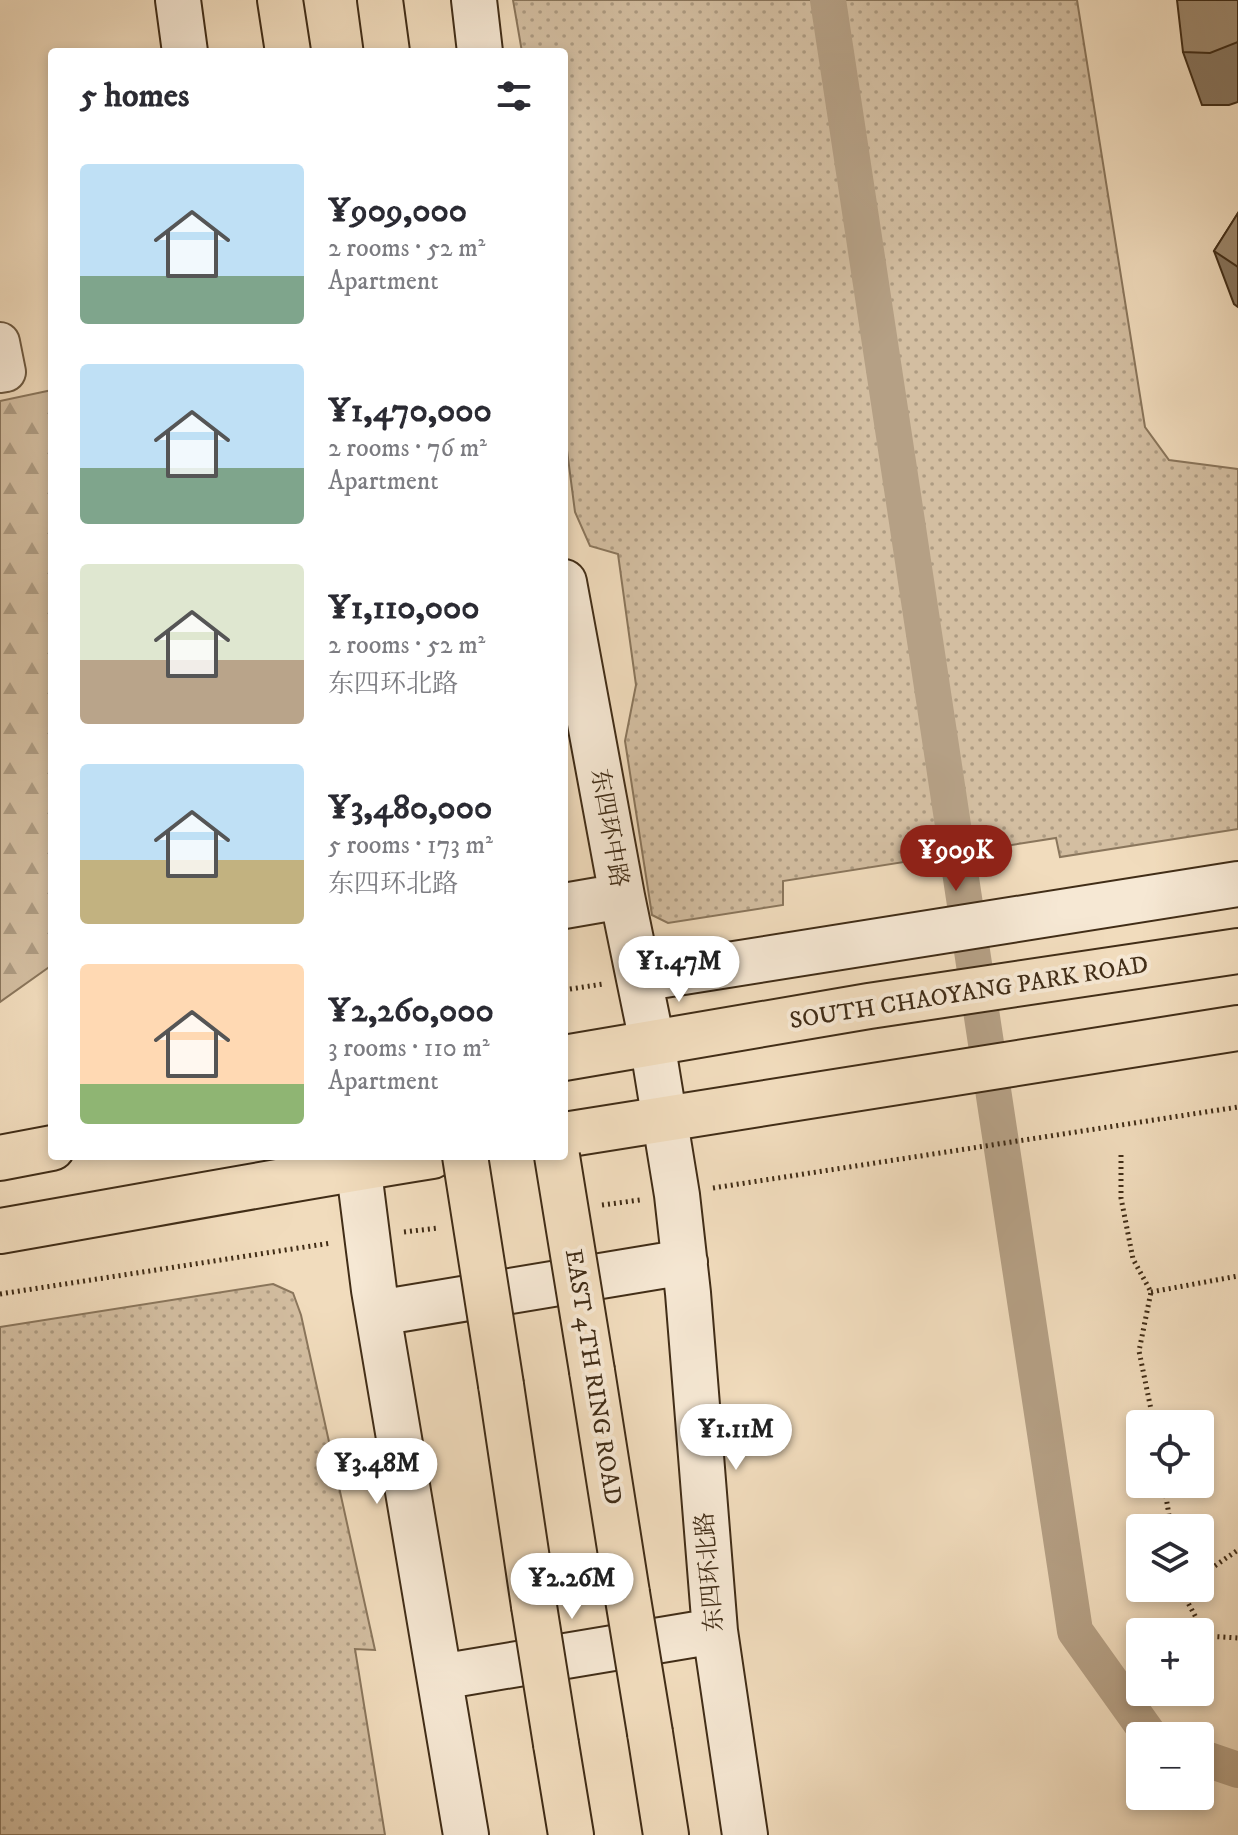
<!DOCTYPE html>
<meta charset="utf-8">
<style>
:root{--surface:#fff;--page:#f2f2f3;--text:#2b2b33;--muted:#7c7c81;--accent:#8f2418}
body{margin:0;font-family:"IM FELL DW Pica","Noto Serif SC",serif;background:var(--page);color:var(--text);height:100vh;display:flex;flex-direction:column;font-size:30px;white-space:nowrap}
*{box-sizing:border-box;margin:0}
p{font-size:26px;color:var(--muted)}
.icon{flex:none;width:44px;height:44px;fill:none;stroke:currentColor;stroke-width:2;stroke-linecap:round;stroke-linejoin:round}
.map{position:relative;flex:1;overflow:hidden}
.side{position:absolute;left:48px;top:48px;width:520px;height:1112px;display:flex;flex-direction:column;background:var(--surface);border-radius:8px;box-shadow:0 4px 12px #0003}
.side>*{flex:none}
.tools{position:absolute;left:1126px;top:1410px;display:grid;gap:16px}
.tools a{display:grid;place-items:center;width:88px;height:88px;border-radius:8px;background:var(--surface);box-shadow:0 4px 12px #0003;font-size:40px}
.price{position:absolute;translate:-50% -68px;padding:0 18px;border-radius:28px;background:#fff;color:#222;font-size:26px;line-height:52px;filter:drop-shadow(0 2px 4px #0008)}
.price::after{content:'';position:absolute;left:50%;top:48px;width:24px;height:18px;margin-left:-12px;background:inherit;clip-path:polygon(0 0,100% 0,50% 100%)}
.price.selected{background:var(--accent);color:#fff}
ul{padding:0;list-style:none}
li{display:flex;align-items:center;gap:24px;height:200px;padding:0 32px}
li span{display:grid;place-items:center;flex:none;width:224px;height:160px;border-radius:8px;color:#555}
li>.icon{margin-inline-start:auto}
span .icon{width:96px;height:96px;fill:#fffc;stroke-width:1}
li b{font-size:34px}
h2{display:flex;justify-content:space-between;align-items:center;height:96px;padding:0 32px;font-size:34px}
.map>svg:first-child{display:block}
.grass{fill:url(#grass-dots);stroke:#8a765c;stroke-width:2}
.forest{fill:url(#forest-firs);stroke:#8a765c;stroke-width:2}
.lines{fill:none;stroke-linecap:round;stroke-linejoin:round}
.canal{stroke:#b5a085;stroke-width:36}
.street-casing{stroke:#6d5940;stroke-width:42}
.secondary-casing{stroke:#412d17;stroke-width:48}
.primary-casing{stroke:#412d17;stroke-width:48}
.highway-casing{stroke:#412d17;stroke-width:48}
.path{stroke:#412d17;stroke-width:5;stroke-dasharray:2 4;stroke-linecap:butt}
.street{stroke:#f6e8d4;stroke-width:38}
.secondary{stroke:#f6e8d4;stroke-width:44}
.primary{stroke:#f1dcbd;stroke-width:44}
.highway{stroke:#f1dcbd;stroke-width:44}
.highway-bridge-casing{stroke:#412d17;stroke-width:48;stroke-linecap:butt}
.highway-bridge{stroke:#f1dcbd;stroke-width:44}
.wall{fill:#87755e;stroke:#412d17;stroke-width:2}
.building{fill:#9d886d;stroke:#412d17;stroke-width:2}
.labels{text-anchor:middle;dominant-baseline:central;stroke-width:8;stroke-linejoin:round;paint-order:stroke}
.street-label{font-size:24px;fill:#412d17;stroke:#f6e8d4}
</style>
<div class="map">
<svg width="1238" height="1835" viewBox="0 0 1238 1835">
<defs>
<pattern id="grass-dots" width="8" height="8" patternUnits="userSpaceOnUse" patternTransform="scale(2)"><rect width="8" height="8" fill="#d3bea1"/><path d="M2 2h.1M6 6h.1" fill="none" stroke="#ad9b82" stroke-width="1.8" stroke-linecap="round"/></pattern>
<pattern id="forest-firs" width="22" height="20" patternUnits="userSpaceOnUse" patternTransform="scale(2)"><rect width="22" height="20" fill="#d3bea1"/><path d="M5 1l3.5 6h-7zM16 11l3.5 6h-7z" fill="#ad9b82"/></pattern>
</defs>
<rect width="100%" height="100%" fill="#f1dcbd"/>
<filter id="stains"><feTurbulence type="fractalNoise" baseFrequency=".0025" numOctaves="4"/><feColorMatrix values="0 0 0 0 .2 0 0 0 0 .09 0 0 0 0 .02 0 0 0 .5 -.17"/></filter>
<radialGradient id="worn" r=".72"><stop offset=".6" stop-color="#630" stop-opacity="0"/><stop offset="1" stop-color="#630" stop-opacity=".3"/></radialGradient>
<path class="grass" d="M 513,0 L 1077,0 L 1145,427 L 1169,460 L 1238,469 L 1238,829 L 1060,857 L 1056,838 L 783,881 L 783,905 L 668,923 L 652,915 L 625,741 L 636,685 L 618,554 L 590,546 L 575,512 L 564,427 L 564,52 L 522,52 Z
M 273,1284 L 293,1293 L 301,1315 L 375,1650 L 355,1649 L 385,1835 L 0,1835 L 0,1327 Z"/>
<path class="forest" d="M 52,390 L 52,965 L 0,1002 L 0,401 Z"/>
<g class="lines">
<path class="canal" d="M 828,0 L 1075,1631 L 1150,1736
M 1200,1757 L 1238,1770"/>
<defs>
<path id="street" d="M 0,342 L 6,372 L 0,373"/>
<path id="secondary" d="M 178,0 L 185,52
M 474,0 L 480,52
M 564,582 L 622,896 L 652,1042 L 677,1195 L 688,1293 L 715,1631 L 745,1835
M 564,906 L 622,896
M 639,979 L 1238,884
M 357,1156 L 374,1290 L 466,1835
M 378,1313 L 685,1262
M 440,1677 L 715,1631"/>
<path id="primary" d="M 564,1058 L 869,1006 L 1238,951
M 564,1135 L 1238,1028
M 0,1158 L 52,1148
M 0,1231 C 144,1206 288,1179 432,1156"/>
<path id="highway" d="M 280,0 L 288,52
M 380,0 L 387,52
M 592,1371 L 627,1593
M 501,1385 L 534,1606
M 650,1733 L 666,1835
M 556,1744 L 571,1835"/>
</defs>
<use href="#street" class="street-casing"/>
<use href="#secondary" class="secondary-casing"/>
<use href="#primary" class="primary-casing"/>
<use href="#highway" class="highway-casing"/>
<path class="path" d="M 564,990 L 603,984
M 1121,1155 L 1121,1198 L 1133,1259 L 1151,1292 L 1139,1351 L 1154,1424
M 713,1188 L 1238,1107
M 602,1205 L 640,1200
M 404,1232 L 438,1228
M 1151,1292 L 1238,1276
M 0,1294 L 331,1243
M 1164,1484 L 1171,1528
M 1200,1576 L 1238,1550
M 1180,1588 L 1206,1636 L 1238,1638"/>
<use href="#street" class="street"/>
<use href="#secondary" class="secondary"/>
<use href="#primary" class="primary"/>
<use href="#highway" class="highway"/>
<defs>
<path id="highway-bridge" d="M 465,1156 L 501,1385
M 557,1156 L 592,1371
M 627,1593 L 650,1733
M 534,1606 L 556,1744"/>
</defs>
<use href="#highway-bridge" class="highway-bridge-casing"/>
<use href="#highway-bridge" class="highway-bridge"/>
</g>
<path class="wall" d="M 1238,0 L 1238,102 L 1229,105 L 1202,105 L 1183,52 Z
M 1238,213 L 1238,307 L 1234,304 L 1214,251 Z"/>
<path class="building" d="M 1177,0 L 1238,0 L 1238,42 L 1210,53 L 1183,52 Z
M 1238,213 L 1238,267 L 1214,251 Z"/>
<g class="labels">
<g class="street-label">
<text transform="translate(609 828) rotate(80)">东四环中路</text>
<text transform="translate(969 993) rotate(-9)">SOUTH CHAOYANG PARK ROAD</text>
<text transform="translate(593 1377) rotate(81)">EAST 4TH RING ROAD</text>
<text transform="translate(710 1572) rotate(-95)">东四环北路</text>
</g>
</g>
<rect width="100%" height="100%" filter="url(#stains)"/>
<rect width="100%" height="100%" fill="url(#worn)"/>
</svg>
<div class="tools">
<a><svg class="icon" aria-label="locate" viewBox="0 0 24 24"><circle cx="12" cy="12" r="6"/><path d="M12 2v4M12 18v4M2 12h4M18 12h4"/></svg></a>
<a><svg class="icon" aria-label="layers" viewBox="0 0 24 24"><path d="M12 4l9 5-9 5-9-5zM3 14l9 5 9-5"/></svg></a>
<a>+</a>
<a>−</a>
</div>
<b class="price selected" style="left:956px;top:893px">¥909K</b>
<b class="price" style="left:679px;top:1004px">¥1.47M</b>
<b class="price" style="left:736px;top:1472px">¥1.11M</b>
<b class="price" style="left:377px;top:1506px">¥3.48M</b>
<b class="price" style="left:572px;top:1621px">¥2.26M</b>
<section class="side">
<h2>5 homes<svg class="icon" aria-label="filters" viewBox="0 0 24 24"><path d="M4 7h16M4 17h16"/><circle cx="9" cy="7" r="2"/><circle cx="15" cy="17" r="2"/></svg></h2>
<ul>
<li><span style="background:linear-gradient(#bfe0f5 70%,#7fa58c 0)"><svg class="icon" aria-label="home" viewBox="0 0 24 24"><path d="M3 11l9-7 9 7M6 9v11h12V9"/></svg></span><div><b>¥909,000</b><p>2 rooms · 52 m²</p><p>Apartment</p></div></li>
<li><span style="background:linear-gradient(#bfe0f5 65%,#7fa58c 0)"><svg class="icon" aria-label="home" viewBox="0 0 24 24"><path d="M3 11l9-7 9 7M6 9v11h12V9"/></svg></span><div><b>¥1,470,000</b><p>2 rooms · 76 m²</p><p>Apartment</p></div></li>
<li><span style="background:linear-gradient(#dfe7d0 60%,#b9a48a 0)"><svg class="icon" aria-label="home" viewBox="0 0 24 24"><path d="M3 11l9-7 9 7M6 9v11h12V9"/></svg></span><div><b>¥1,110,000</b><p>2 rooms · 52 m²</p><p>东四环北路</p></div></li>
<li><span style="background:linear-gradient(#bfe0f5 60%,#c2b280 0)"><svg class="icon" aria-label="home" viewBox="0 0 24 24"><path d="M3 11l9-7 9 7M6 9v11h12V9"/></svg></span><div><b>¥3,480,000</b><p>5 rooms · 173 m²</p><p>东四环北路</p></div></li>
<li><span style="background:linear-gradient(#ffd9b3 75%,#8fb573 0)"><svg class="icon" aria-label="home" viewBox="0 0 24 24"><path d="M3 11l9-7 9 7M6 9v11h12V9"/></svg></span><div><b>¥2,260,000</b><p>3 rooms · 110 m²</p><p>Apartment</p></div></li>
</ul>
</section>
</div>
